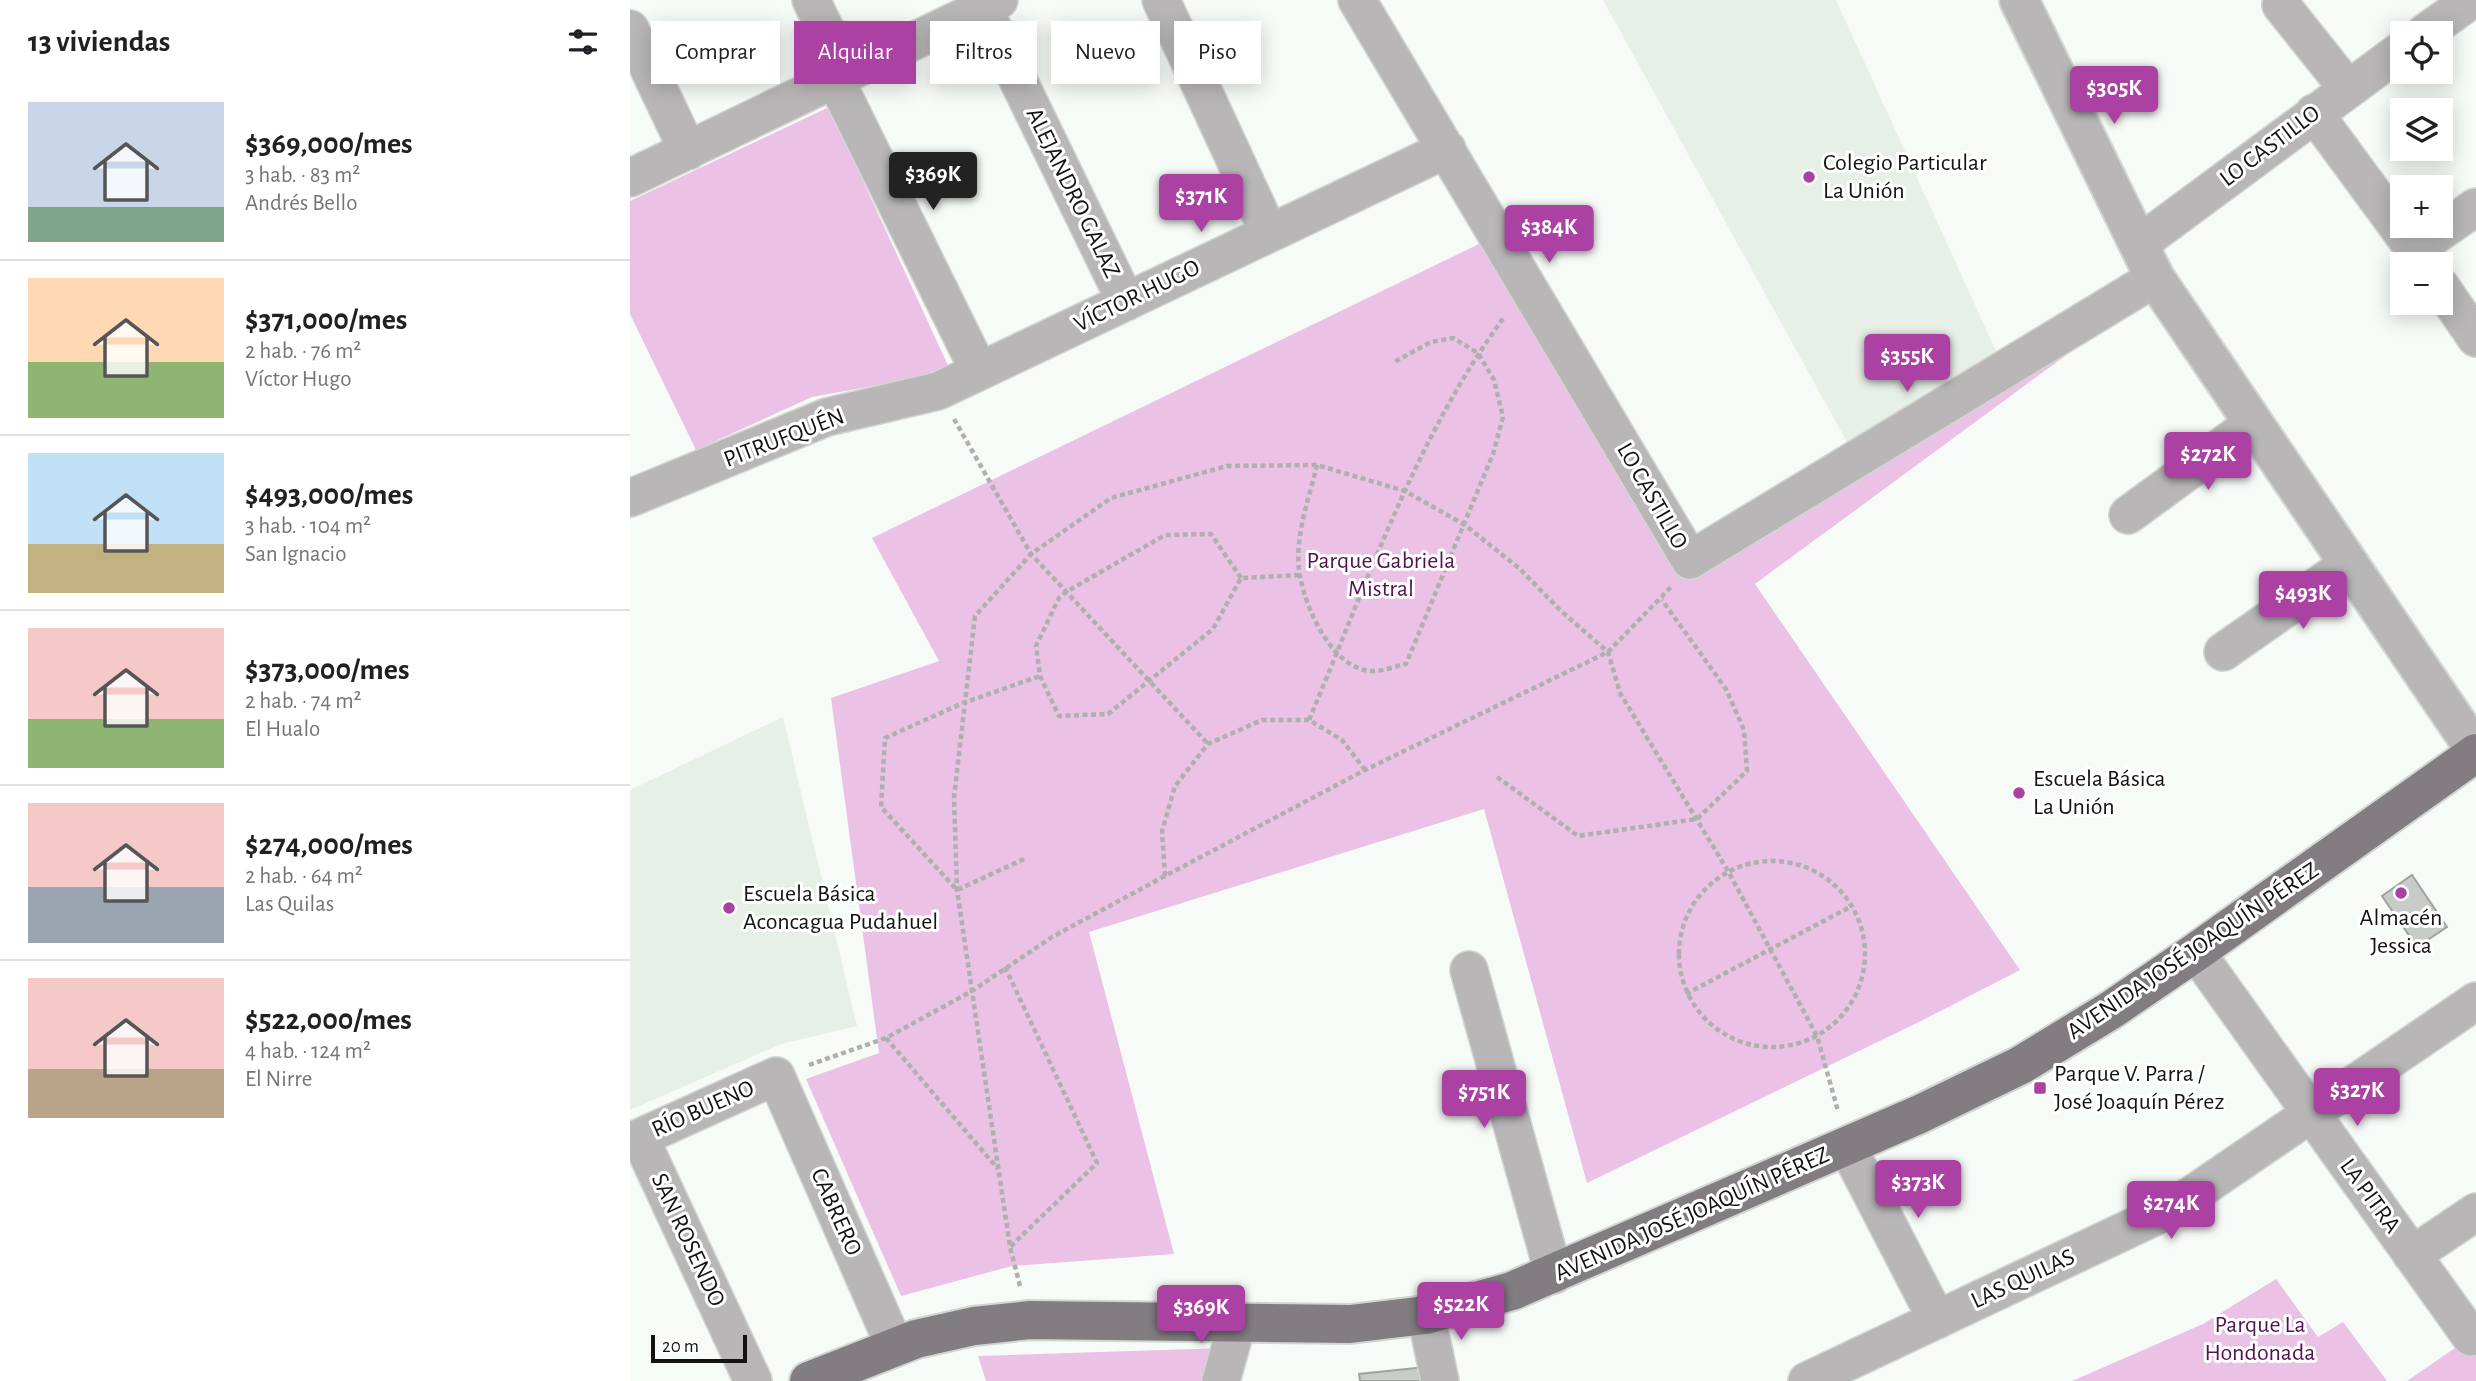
<!DOCTYPE html>
<html lang="es">
<meta charset="utf-8">
<style>
:root{--surface:#fff;--page:#f2f2f2;--text:#202124;--muted:#757577;--line:#e0e0e0;--accent:#aa41a3}
body{margin:0;font-family:"Alegreya Sans",sans-serif;background:var(--page);color:var(--text);height:100vh;display:flex;flex-direction:column;font-size:26px;white-space:nowrap}
*{box-sizing:border-box;margin:0}
p{font-size:23px;color:var(--muted)}
.icon{flex:none;width:38px;height:38px;fill:none;stroke:currentColor;stroke-width:2;stroke-linecap:round;stroke-linejoin:round}
.map{position:relative;flex:1;overflow:hidden}
.side{display:flex;flex-direction:column;background:var(--surface);width:630px}
.side>*{flex:none}
.guide{position:absolute;left:21px;top:21px;width:665px;height:63px;display:flex;gap:14px}
.tools{position:absolute;left:1760px;top:21px;display:grid;gap:14px}
.tools a{display:grid;place-items:center;width:63px;height:63px;border-radius:0px;background:var(--surface);box-shadow:0 4px 18px #0003;font-size:35px}
.scale{position:absolute;left:21px;bottom:18px;width:96px;box-sizing:border-box;padding-left:7px;border:4px solid #121312;border-top:0;font-size:19px;line-height:24px;white-space:nowrap;color:#121312;-webkit-text-stroke:5px #fff;paint-order:stroke}
.price{position:absolute;translate:-50% -60px;padding:0 16px;border-radius:7px;background:var(--accent);color:#fff;font-size:23px;line-height:46px;filter:drop-shadow(0 2px 4px #0008)}
.price::after{content:'';position:absolute;left:50%;top:42px;width:21px;height:16px;margin-left:-10px;background:inherit;clip-path:polygon(0 0,100% 0,50% 100%)}
.price.active{background:#222;color:#fff}
ul{padding:0;list-style:none}
li{display:flex;align-items:center;gap:21px;height:175px;padding:0 28px}
li+li{border-top:2px solid var(--line)}
li span{display:grid;place-items:center;flex:none;width:196px;height:140px;border-radius:0px;color:#555}
li>.icon{margin-inline-start:auto}
span .icon{width:84px;height:84px;fill:#fffc;stroke-width:1}
li b{font-size:30px}
h2{display:flex;justify-content:space-between;align-items:center;height:84px;padding:0 28px;font-size:30px}
.chip{padding:0 24px;border-radius:0px;background:var(--surface);box-shadow:0 4px 18px #0003;font-size:24px;line-height:63px}
.chip.active{background:var(--accent);color:#fff}
main{display:flex;flex:1;min-height:0}
.map>svg:first-child{display:block}
.built{fill:#e7f0e6}
.green{fill:#ebc1e6}
.building{fill:#c8ccc8;stroke:#9fa39f;stroke-width:2}
.lines{fill:none;stroke-linecap:round;stroke-linejoin:round}
.minor-casing{stroke:#d2d6d2;stroke-width:40}
.tertiary-casing{stroke:#d2d6d2;stroke-width:42}
.primary-casing{stroke:#d2d6d2;stroke-width:42}
.path{stroke:#adb0ad;stroke-width:4.5;stroke-dasharray:5 3.5;stroke-linecap:butt}
.minor{stroke:#b8b6b7;stroke-width:37}
.tertiary{stroke:#b8b6b7;stroke-width:38}
.primary{stroke:#817d80;stroke-width:38}
.poi-dot{fill:#aa41a3;stroke:#fff;stroke-width:2.5}
.labels{text-anchor:middle;dominant-baseline:central;stroke-width:6;stroke-linejoin:round;paint-order:stroke}
.street-label{font-size:24px;fill:#121312;stroke:#fff}
.poi-label{font-size:24px;fill:#121312;stroke:#fff;text-anchor:start}
.park-label{font-size:24px;fill:#52134e;stroke:#fff}
</style>
<main>
<section class="side">
<h2>13 viviendas<svg class="icon" aria-label="filters" viewBox="0 0 24 24"><path d="M4 7h16M4 17h16"/><circle cx="9" cy="7" r="2"/><circle cx="15" cy="17" r="2"/></svg></h2>
<ul>
<li><span style="background:linear-gradient(#c9d6e8 75%,#7fa58c 0)"><svg class="icon" aria-label="home" viewBox="0 0 24 24"><path d="M3 11l9-7 9 7M6 9v11h12V9"/></svg></span><div><b>$369,000/mes</b><p>3 hab. · 83 m²</p><p>Andrés Bello</p></div></li>
<li><span style="background:linear-gradient(#ffd9b3 60%,#8fb573 0)"><svg class="icon" aria-label="home" viewBox="0 0 24 24"><path d="M3 11l9-7 9 7M6 9v11h12V9"/></svg></span><div><b>$371,000/mes</b><p>2 hab. · 76 m²</p><p>Víctor Hugo</p></div></li>
<li><span style="background:linear-gradient(#bfe0f5 65%,#c2b280 0)"><svg class="icon" aria-label="home" viewBox="0 0 24 24"><path d="M3 11l9-7 9 7M6 9v11h12V9"/></svg></span><div><b>$493,000/mes</b><p>3 hab. · 104 m²</p><p>San Ignacio</p></div></li>
<li><span style="background:linear-gradient(#f6c9c9 65%,#8fb573 0)"><svg class="icon" aria-label="home" viewBox="0 0 24 24"><path d="M3 11l9-7 9 7M6 9v11h12V9"/></svg></span><div><b>$373,000/mes</b><p>2 hab. · 74 m²</p><p>El Hualo</p></div></li>
<li><span style="background:linear-gradient(#f6c9c9 60%,#9aa5b1 0)"><svg class="icon" aria-label="home" viewBox="0 0 24 24"><path d="M3 11l9-7 9 7M6 9v11h12V9"/></svg></span><div><b>$274,000/mes</b><p>2 hab. · 64 m²</p><p>Las Quilas</p></div></li>
<li><span style="background:linear-gradient(#f6c9c9 65%,#b9a48a 0)"><svg class="icon" aria-label="home" viewBox="0 0 24 24"><path d="M3 11l9-7 9 7M6 9v11h12V9"/></svg></span><div><b>$522,000/mes</b><p>4 hab. · 124 m²</p><p>El Nirre</p></div></li>
</ul>
</section>
<div class="map">
<svg width="1846" height="1381" viewBox="0 0 1846 1381">
<rect width="100%" height="100%" fill="#f7fbf7"/>
<path class="built" d="M 973,0 L 1206,0 L 1367,353 L 1218,444 Z
M 153,717 L 227,1026 L 151,1044 L 0,1110 L 0,790 Z"/>
<path class="green" d="M 199,107 L 321,372 L 182,397 L 66,450 L 0,314 L 0,201 Z
M 851,243 L 1055,579 L 1446,342 L 1450,345 L 1125,584 L 1390,970 L 1293,1020 L 957,1183 L 854,809 L 459,932 L 544,1254 L 382,1266 L 271,1296 L 176,1079 L 249,1053 L 201,698 L 309,661 L 242,538 Z
M 1646,1279 L 1688,1337 L 1713,1322 L 1757,1381 L 1442,1381 L 1573,1324 Z
M 1846,1333 L 1846,1381 L 1777,1381 L 1841,1337 Z
M 594,1348 L 585,1381 L 356,1381 L 348,1356 Z"/>
<path class="building" d="M 1782,875 L 1817,927 L 1787,947 L 1752,896 Z
M 795,1367 L 797,1381 L 730,1381 L 729,1374 Z"/>
<g class="lines">
<defs>
<path id="minor" d="M 181,0 L 217,74
M 531,0 L 639,233
M 727,0 L 1060,560 L 1525,278
M 1651,5 L 1718,89
M 353,8 L 496,302
M 0,29 L 58,151
M 1795,33 L 1841,0
M 205,79 L 349,371
M 1684,113 L 1795,264
M 0,178 L 369,0
M 1509,244 L 1773,49
M 1785,249 L 1846,207
M 1811,287 L 1846,338
M 0,498 L 197,417 L 308,391 L 817,149
M 1498,515 L 1624,423
M 1593,652 L 1719,564
M 1566,952 L 1841,1337
M 839,970 L 924,1275
M 10,1138 L 123,1381
M 0,1142 L 146,1076 L 265,1347
M 1217,1146 L 1307,1320
M 1782,1255 L 1846,1212
M 796,1315 L 810,1381
M 591,1381 L 607,1324
M 1177,1381 L 1541,1209 L 1846,1001"/>
<path id="tertiary" d="M 1389,0 L 1525,278 L 1846,751"/>
<path id="primary" d="M 179,1381 L 286,1339 L 344,1326 L 400,1320 L 720,1324 L 796,1315 L 882,1291 L 1290,1114 L 1391,1065 L 1481,1010 L 1566,952 L 1846,753"/>
</defs>
<use href="#minor" class="minor-casing"/>
<use href="#tertiary" class="tertiary-casing"/>
<use href="#primary" class="primary-casing"/>
<path class="path" d="M 324,419 L 401,554 L 578,744
M 687,465 C 679,499 663,540 670,576 C 676,610 704,672 744,671 C 754,671 766,666 776,664 L 863,454 L 873,417 L 864,380 L 848,353 L 823,338 L 801,342 L 764,362
M 611,578 L 581,534 L 535,535 L 436,592 L 429,598 L 406,646 L 410,676 L 429,716 L 478,714 L 583,629 L 611,578 L 669,575
M 679,720 C 737,584 786,436 875,316
M 867,777 L 948,836 L 1067,819 L 1117,771 L 1114,730 L 1096,689 L 1032,600
M 394,859 L 327,890 L 251,807 L 255,738 L 333,703 L 410,676
M1049 954a93 93 0 1 1 186 0a93 93 0 1 1-186 0Z
M 535,876 L 532,831 L 545,786 L 578,744 L 632,720 L 679,720 L 712,740 L 735,770
M 375,967 L 467,1163 L 380,1247
M 1056,994 L 1222,906
M 256,1038 L 368,1169
M 179,1065 L 256,1038 L 342,991 L 422,937 L 535,876 L 735,770 L 978,652 L 1041,587
M 390,1286 L 380,1247 L 327,890 L 324,797 L 345,616 L 401,554 L 481,498 L 597,466 L 687,465 L 775,491 L 835,525 L 890,569 L 930,610 L 978,652 L 990,693 L 1098,871 L 1187,1036 L 1208,1111"/>
<use href="#minor" class="minor"/>
<use href="#tertiary" class="tertiary"/>
<use href="#primary" class="primary"/>
</g>
<g class="poi-dot">
<circle cx="1179" cy="177" r="7"/>
<circle cx="1389" cy="793" r="7"/>
<circle cx="1771" cy="893" r="7"/>
<circle cx="99" cy="908" r="7"/>
<rect x="1403" y="1081" width="14" height="14" rx="3.5"/>
</g>
<g class="labels">
<g class="street-label">
<text transform="translate(1640 146) rotate(-37)">LO CASTILLO</text>
<text transform="translate(443 193) rotate(64)">ALEJANDRO GALAZ</text>
<text transform="translate(507 296) rotate(-26)">VÍCTOR HUGO</text>
<text transform="translate(154 438) rotate(-21)">PITRUFQUÉN</text>
<text transform="translate(1022 496) rotate(60)">LO CASTILLO</text>
<text transform="translate(1563 951) rotate(-34)">AVENIDA JOSÉ JOAQUÍN PÉREZ</text>
<text transform="translate(73 1109) rotate(-24)">RÍO BUENO</text>
<text transform="translate(1740 1196) rotate(54)">LA PITRA</text>
<text transform="translate(206 1212) rotate(66)">CABRERO</text>
<text transform="translate(1062 1214) rotate(-24)">AVENIDA JOSÉ JOAQUÍN PÉREZ</text>
<text transform="translate(58 1240) rotate(65)">SAN ROSENDO</text>
<text transform="translate(1393 1279) rotate(-25)">LAS QUILAS</text>
</g>
<g class="poi-label">
<text x="1193" y="163">Colegio Particular<tspan x="1193" dy="28">La Unión</tspan></text>
<text x="1403" y="779">Escuela Básica<tspan x="1403" dy="28">La Unión</tspan></text>
<text x="113" y="894">Escuela Básica<tspan x="113" dy="28">Aconcagua Pudahuel</tspan></text>
<text x="1771" y="918" text-anchor="middle">Almacén<tspan x="1771" dy="28">Jessica</tspan></text>
<text x="1424" y="1074">Parque V. Parra /<tspan x="1424" dy="28">José Joaquín Pérez</tspan></text>
</g>
<g class="park-label">
<text x="751" y="561">Parque Gabriela<tspan x="751" dy="28">Mistral</tspan></text>
<text x="1630" y="1325">Parque La<tspan x="1630" dy="28">Hondonada</tspan></text>
</g>
</g>
</svg>
<div class="tools">
<a><svg class="icon" aria-label="locate" viewBox="0 0 24 24"><circle cx="12" cy="12" r="6"/><path d="M12 2v4M12 18v4M2 12h4M18 12h4"/></svg></a>
<a><svg class="icon" aria-label="layers" viewBox="0 0 24 24"><path d="M12 4l9 5-9 5-9-5zM3 14l9 5 9-5"/></svg></a>
<a>+</a>
<a>−</a>
</div>
<div class="scale">20 m</div>
<b class="price" style="left:1484px;top:126px">$305K</b>
<b class="price active" style="left:303px;top:212px">$369K</b>
<b class="price" style="left:571px;top:234px">$371K</b>
<b class="price" style="left:919px;top:265px">$384K</b>
<b class="price" style="left:1277px;top:394px">$355K</b>
<b class="price" style="left:1578px;top:492px">$272K</b>
<b class="price" style="left:1673px;top:631px">$493K</b>
<b class="price" style="left:1727px;top:1128px">$327K</b>
<b class="price" style="left:854px;top:1130px">$751K</b>
<b class="price" style="left:1288px;top:1220px">$373K</b>
<b class="price" style="left:1541px;top:1241px">$274K</b>
<b class="price" style="left:831px;top:1342px">$522K</b>
<b class="price" style="left:571px;top:1345px">$369K</b>
<div class="guide">
<a class="chip">Comprar</a>
<a class="chip active">Alquilar</a>
<a class="chip">Filtros</a>
<a class="chip">Nuevo</a>
<a class="chip">Piso</a>
</div>
</div>
</main>
